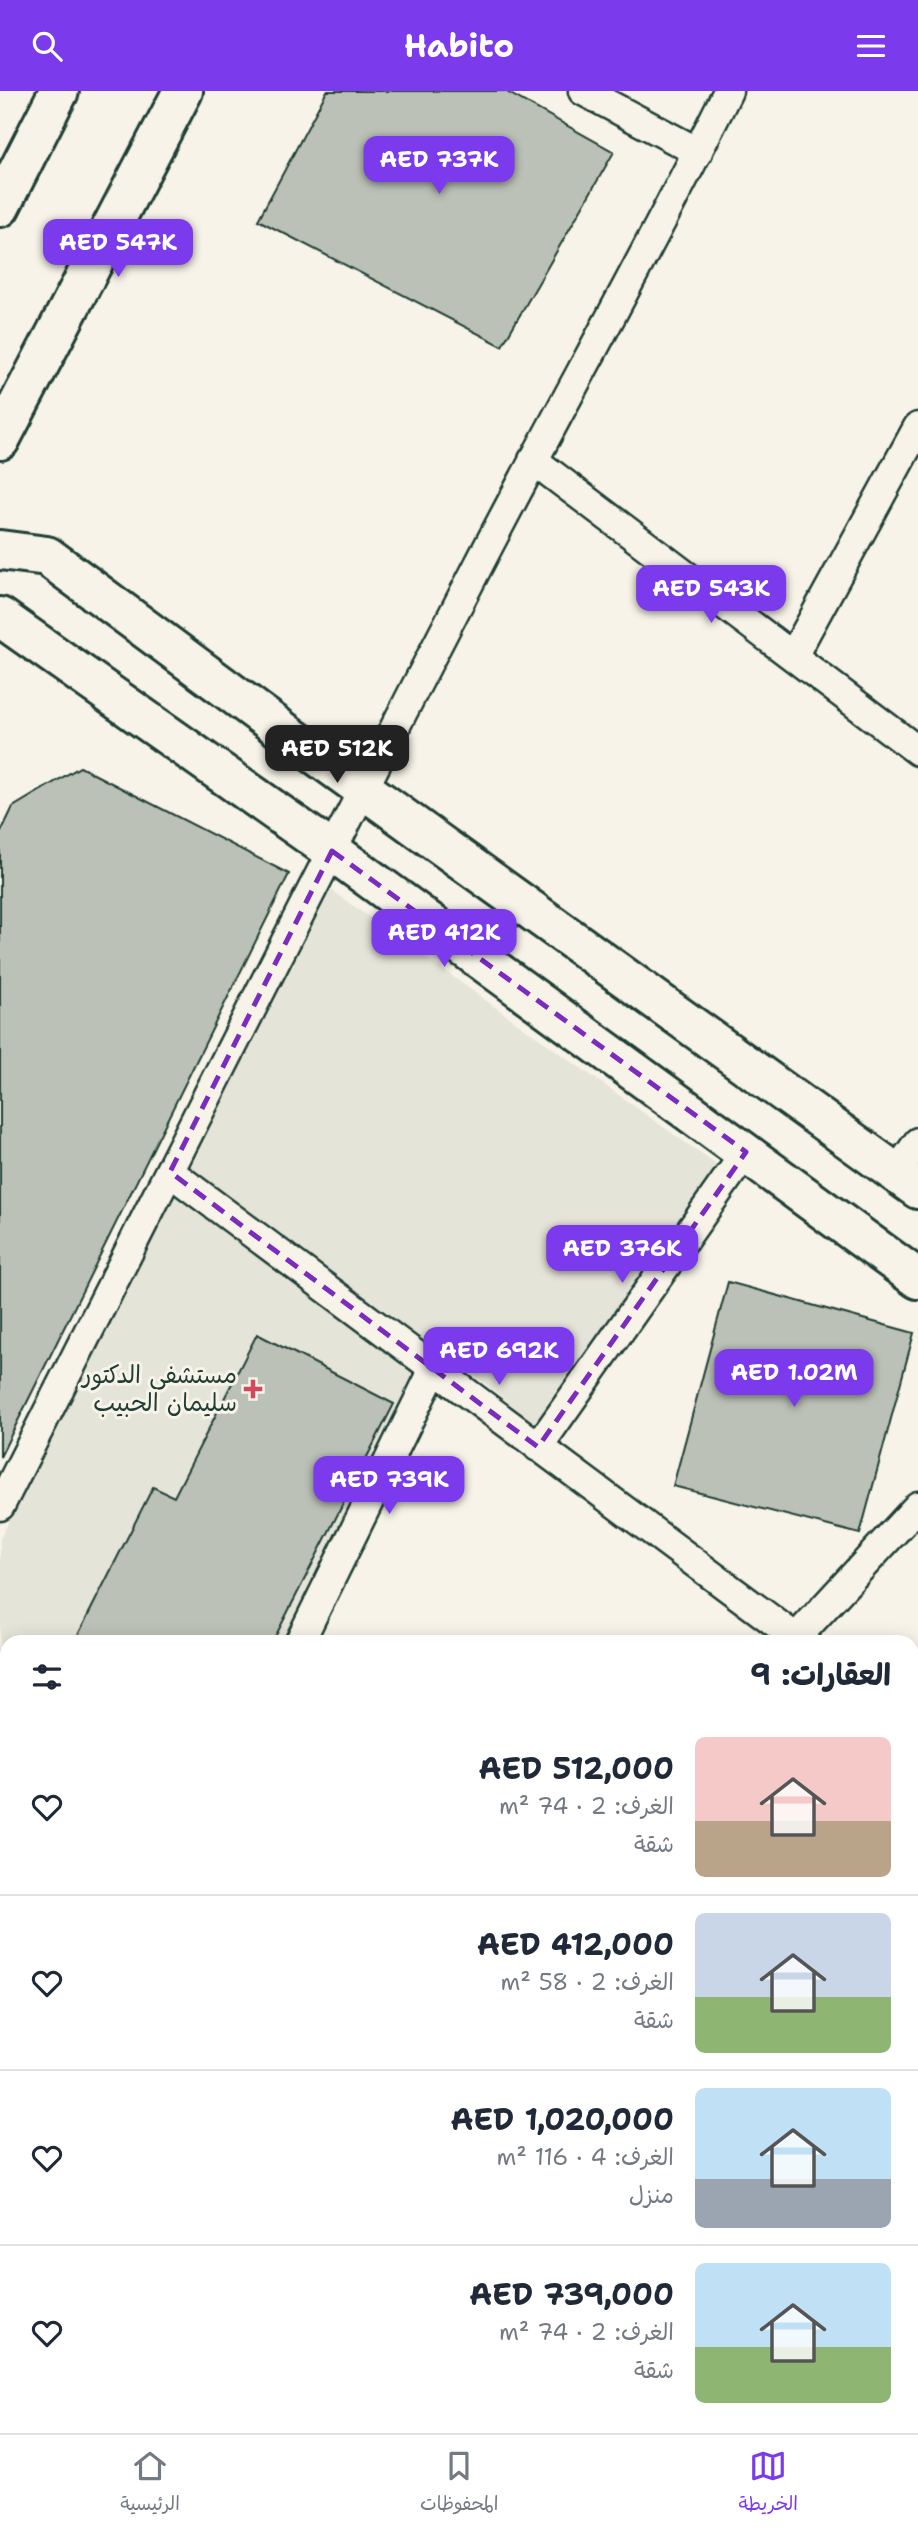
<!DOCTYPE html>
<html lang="ar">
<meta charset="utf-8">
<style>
:root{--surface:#fff;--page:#f2f2f3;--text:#1f2937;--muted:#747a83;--line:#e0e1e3;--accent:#7c3aed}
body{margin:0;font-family:"Shantell Sans","Playpen Sans Arabic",sans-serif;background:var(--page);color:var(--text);direction:rtl;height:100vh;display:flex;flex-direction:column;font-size:26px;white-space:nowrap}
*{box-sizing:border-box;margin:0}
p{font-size:23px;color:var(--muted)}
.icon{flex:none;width:38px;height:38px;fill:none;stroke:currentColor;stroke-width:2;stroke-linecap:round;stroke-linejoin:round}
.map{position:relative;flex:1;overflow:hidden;direction:ltr}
.sheet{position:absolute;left:0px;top:1544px;width:919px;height:800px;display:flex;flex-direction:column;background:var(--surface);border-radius:21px 21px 0 0;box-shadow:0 4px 18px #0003;direction:rtl}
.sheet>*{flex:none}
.price{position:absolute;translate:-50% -60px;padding:0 16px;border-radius:14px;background:var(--accent);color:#fff;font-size:23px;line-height:46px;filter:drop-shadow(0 2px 4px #0008)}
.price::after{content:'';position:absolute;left:50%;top:42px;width:21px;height:16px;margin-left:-10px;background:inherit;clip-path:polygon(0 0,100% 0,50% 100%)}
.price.active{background:#222;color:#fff}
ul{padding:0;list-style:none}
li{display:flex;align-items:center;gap:21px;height:175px;padding:0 28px}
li+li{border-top:2px solid var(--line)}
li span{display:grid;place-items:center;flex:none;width:196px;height:140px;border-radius:10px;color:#555}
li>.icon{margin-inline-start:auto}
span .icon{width:84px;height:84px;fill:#fffc;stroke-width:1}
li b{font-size:30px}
h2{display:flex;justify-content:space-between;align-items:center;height:84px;padding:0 28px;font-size:30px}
header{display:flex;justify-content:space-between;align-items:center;height:91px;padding:0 28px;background:var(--accent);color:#fff;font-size:32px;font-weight:700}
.dock{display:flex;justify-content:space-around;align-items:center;height:98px;border-top:2px solid var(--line);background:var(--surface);font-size:19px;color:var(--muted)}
.dock a{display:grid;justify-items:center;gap:4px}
.dock .active{color:var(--accent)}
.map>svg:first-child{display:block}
.built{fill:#e5e4d9}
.building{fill:#bbc1b6;stroke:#1f3d34;stroke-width:2}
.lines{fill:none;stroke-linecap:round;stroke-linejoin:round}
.street-casing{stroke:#1f3d34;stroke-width:33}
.secondary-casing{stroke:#1f3d34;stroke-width:44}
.street{stroke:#f7f3e8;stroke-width:28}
.secondary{stroke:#f7f3e8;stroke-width:38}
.marked{fill:none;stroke:#7b2cbf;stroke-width:5;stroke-dasharray:14 9;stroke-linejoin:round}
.poi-dot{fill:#d1495b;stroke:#f7f3e8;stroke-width:2.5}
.labels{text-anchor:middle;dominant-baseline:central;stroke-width:6;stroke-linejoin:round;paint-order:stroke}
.poi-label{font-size:24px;fill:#1f3d34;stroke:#f7f3e8;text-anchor:end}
</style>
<header><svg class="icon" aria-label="menu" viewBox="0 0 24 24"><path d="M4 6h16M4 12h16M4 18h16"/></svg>Habito<svg class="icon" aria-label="search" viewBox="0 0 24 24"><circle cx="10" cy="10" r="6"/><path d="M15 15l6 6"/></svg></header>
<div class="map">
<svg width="918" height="2342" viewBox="0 0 918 2342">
<rect width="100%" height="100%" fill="#f7f3e8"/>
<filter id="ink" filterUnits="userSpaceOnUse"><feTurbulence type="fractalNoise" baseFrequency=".0143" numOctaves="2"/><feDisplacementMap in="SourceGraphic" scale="14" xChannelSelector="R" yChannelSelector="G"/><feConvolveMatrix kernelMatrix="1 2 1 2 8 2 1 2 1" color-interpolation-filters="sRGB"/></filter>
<g filter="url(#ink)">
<path class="built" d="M 331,799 L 721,1077 L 536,1333 L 449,1264 L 285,1550 L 7,1550 L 7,1774 L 0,1768 L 0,1448 Z"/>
<path class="building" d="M 327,0 L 505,0 L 614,61 L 502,255 L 258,129 Z
M 80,676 L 289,783 L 0,1366 L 0,743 L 13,716 Z
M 728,1191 L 914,1242 L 860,1443 L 673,1395 Z
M 257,1243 L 394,1313 L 273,1550 L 82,1550 L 76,1548 L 153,1396 L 174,1406 Z
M 7,1923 L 7,1986 L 0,1981 L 0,1932 Z
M 0,2022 L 7,2027 L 7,2059 L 0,2068 Z
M 7,2106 L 7,2133 L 0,2128 L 0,2116 Z"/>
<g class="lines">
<defs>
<path id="street" d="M 583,0 L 698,61
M 533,369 L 918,660
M 793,565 L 918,336
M 170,1081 L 800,1550
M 896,1082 L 918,1051
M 538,1356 L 746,1061
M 0,1415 C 158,1104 314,791 475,481 C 558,320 648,162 728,0
M 796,1547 L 918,1415
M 300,1550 L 434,1278
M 912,1634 L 918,1639
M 0,1803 L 7,1808
M 912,2178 L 918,2170
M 738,2336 L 746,2342
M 788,2342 L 792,2336"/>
<path id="secondary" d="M 0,116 L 59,0
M 0,349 L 183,0
M 0,459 L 47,465 L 294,648 L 918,1098
M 0,526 L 332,760 L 918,1188
M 0,2255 L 7,2260
M 21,2336 L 28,2342
M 109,2336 L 116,2342"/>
</defs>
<use href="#street" class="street-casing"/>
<use href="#secondary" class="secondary-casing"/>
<use href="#street" class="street"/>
<use href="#secondary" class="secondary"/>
</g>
</g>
<path class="marked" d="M 332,760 L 746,1061 L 538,1356 L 170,1081 Z"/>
<path class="poi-dot" d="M249.5 1287.5h7v7h7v7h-7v7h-7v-7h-7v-7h7z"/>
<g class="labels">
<g class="poi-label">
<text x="237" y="1284">مستشفى الدكتور<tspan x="237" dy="28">سليمان الحبيب</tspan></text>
</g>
</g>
</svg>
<b class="price" style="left:439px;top:105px">AED 737K</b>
<b class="price" style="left:118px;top:188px">AED 547K</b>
<b class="price" style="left:711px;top:534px">AED 543K</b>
<b class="price active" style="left:337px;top:694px">AED 512K</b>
<b class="price" style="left:444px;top:878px">AED 412K</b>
<b class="price" style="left:622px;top:1194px">AED 376K</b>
<b class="price" style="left:499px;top:1296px">AED 692K</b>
<b class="price" style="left:794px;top:1318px">AED 1.02M</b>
<b class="price" style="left:389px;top:1425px">AED 739K</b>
<section class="sheet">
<h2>العقارات: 9<svg class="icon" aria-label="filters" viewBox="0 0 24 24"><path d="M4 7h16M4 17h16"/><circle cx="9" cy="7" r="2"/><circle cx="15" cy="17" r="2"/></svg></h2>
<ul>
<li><span style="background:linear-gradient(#f6c9c9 60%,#b9a48a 0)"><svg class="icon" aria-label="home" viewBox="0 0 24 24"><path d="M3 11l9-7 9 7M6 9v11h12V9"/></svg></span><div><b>AED 512,000</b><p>الغرف: 2 · 74 m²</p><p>شقة</p></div><svg class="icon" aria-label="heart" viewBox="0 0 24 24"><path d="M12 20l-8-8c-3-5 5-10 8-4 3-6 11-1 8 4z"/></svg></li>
<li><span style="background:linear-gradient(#c9d6e8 60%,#8fb573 0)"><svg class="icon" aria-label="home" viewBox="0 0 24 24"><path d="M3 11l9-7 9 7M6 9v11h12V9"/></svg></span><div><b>AED 412,000</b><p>الغرف: 2 · 58 m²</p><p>شقة</p></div><svg class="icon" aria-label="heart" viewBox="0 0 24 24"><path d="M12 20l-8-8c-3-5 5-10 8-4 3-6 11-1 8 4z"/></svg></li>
<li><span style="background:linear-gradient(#bfe0f5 65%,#9aa5b1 0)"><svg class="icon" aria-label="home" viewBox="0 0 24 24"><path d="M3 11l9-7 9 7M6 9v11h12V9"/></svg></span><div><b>AED 1,020,000</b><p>الغرف: 4 · 116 m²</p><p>منزل</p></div><svg class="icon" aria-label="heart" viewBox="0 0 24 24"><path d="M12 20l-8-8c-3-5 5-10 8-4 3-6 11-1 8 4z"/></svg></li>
<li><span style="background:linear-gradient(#bfe0f5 60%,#8fb573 0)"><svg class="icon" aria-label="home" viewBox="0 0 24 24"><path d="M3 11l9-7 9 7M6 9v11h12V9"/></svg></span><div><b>AED 739,000</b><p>الغرف: 2 · 74 m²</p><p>شقة</p></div><svg class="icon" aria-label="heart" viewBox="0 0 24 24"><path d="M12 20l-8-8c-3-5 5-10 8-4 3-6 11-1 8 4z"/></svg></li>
</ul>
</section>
</div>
<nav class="dock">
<a class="active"><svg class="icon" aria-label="map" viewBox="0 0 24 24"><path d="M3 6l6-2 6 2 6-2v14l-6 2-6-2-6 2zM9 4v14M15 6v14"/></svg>الخريطة</a>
<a><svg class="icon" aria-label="saved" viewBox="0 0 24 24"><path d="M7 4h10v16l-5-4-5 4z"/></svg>المحفوظات</a>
<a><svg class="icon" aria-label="home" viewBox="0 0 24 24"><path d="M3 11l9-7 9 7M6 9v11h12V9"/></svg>الرئيسية</a>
</nav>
